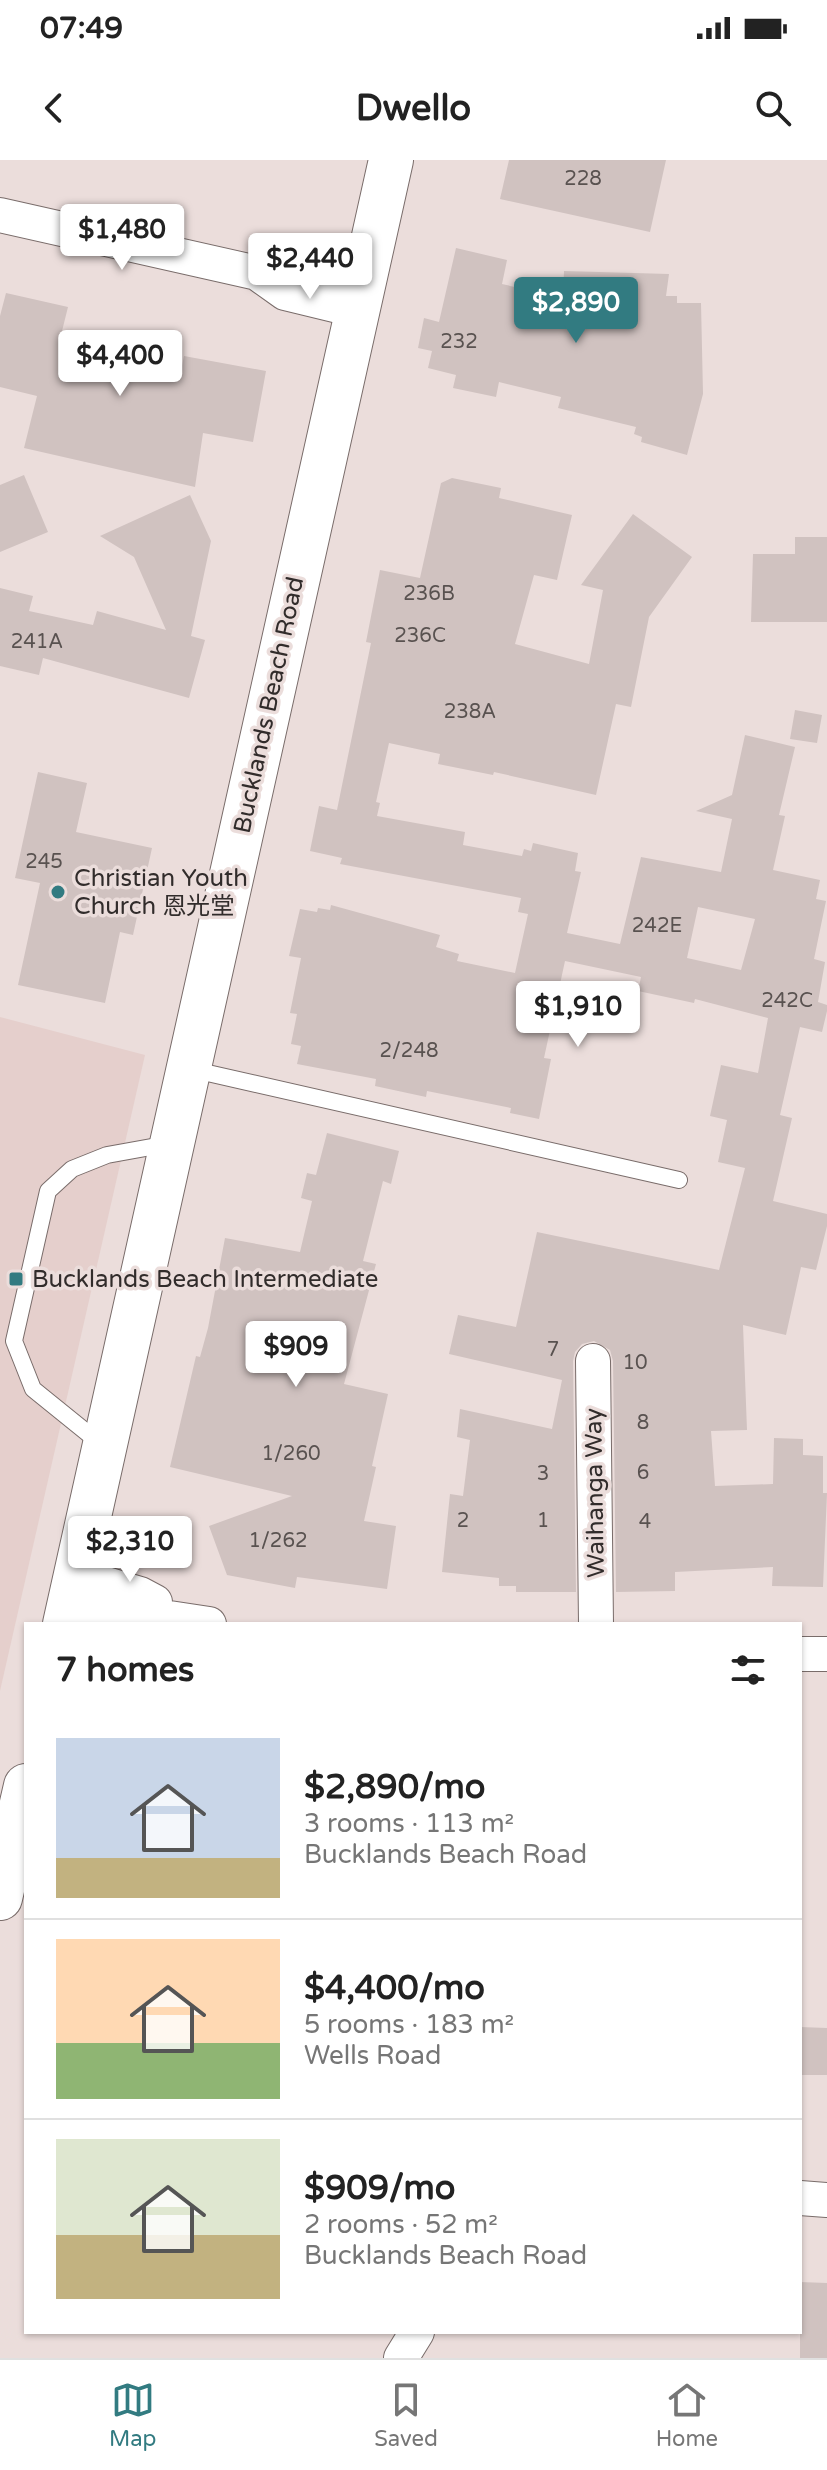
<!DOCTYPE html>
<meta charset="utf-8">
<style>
:root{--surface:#fff;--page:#f6f6f6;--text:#222;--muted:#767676;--line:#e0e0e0;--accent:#327b81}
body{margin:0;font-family:"Varela Round","Noto Sans SC",sans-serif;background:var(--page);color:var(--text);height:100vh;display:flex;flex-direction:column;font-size:30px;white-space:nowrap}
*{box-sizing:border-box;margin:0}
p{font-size:26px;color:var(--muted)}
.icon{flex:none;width:44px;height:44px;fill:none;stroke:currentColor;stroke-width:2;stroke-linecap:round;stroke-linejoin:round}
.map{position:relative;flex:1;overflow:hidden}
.side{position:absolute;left:24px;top:1462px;width:778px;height:712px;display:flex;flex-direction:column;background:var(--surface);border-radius:0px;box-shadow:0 2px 6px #0004}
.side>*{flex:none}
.price{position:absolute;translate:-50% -68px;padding:0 18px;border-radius:8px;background:#fff;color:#222;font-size:26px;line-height:52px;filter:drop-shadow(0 2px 4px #0008)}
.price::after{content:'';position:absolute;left:50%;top:48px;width:24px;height:18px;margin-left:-12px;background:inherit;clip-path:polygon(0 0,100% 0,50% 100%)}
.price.active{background:var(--accent);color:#fff}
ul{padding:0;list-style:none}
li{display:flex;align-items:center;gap:24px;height:200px;padding:0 32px}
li+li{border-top:2px solid var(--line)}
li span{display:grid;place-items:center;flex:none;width:224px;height:160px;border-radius:0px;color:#555}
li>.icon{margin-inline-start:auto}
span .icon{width:96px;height:96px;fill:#fffc;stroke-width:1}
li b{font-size:34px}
h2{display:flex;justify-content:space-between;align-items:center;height:96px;padding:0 32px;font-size:34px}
.status{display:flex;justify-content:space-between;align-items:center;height:56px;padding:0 40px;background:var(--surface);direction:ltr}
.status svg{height:22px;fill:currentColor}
header{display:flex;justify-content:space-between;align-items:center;height:104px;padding:0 32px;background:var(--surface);font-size:36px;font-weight:700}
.tabs{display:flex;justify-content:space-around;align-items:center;height:112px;border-top:2px solid var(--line);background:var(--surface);font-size:22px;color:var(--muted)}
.tabs a{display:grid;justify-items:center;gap:4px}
.tabs .active{color:var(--accent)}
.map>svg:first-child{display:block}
.built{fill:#e5cfcc}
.building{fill:#d0c2c0;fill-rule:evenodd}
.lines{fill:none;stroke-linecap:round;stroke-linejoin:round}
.service-casing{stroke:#796c6a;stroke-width:18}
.minor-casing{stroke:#796c6a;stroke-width:36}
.secondary-casing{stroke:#796c6a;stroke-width:46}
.service{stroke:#fff;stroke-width:16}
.minor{stroke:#fff;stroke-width:34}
.secondary{stroke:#fff;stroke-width:44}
.poi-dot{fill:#327b81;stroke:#ebdddb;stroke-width:3}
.labels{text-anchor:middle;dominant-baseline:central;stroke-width:7;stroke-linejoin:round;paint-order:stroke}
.number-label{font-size:20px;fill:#595250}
.street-label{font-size:24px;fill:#312c2b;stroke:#ebdddb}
.poi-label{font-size:24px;fill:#312c2b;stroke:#ebdddb;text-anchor:start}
</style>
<div class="status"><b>07:49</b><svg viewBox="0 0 49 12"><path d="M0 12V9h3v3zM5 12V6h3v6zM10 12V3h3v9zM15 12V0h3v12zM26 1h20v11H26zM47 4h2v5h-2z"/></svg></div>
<header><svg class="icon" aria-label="back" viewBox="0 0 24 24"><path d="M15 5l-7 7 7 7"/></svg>Dwello<svg class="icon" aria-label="search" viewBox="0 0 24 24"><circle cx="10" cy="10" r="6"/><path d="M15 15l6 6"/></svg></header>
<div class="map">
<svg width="827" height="2198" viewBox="0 0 827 2198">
<rect width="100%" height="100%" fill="#ebdddb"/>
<path class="built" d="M 0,857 L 145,895 L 0,1531 Z"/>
<path class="building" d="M 509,0 L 666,0 L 650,72 L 500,39 Z
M 456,88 L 507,100 L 502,124 L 563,138 L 564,111 L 669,114 L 666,136 L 677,136 L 677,143 L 701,143 L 703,234 L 687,295 L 641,282 L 642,277 L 634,274 L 636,267 L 558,248 L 561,237 L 499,222 L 496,237 L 453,228 L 456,215 L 428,208 L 432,191 L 418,188 L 424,158 L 439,162 Z
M 6,133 L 68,147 L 62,171 L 122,200 L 127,189 L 180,215 L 184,196 L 266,211 L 253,282 L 203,273 L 195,327 L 24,288 L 37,236 L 0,227 L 0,156 Z
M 24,315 L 48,372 L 0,392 L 0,325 Z
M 452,318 L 501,328 L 499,338 L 572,355 L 557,420 L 534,415 L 515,484 L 589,504 L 603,430 L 581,425 L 633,354 L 692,397 L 649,457 L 631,547 L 616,544 L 596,635 L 494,612 L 493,615 L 438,604 L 440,594 L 389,583 L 376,642 L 380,643 L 377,656 L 465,672 L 463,685 L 522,696 L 524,689 L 531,691 L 533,683 L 578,693 L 575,711 L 581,712 L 567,773 L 620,784 L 641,697 L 721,712 L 732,659 L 696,651 L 732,635 L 745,575 L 795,587 L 779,655 L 785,656 L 773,710 L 820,720 L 816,739 L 826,741 L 814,799 L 825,802 L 818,842 L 827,845 L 827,851 L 822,872 L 800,867 L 780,955 L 792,958 L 773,1041 L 827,1054 L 827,1066 L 816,1110 L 801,1107 L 786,1175 L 743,1165 L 747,1270 L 711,1271 L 715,1326 L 773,1324 L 774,1278 L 803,1279 L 803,1295 L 823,1296 L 823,1333 L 827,1333 L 823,1427 L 772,1426 L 773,1407 L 675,1412 L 675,1431 L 616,1432 L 613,1201 L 610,1190 L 594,1181 L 582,1184 L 575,1192 L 573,1201 L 576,1432 L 516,1432 L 516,1426 L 499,1426 L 499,1418 L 442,1412 L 450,1334 L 463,1336 L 470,1280 L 457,1277 L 460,1249 L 552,1269 L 562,1220 L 449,1194 L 458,1155 L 516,1167 L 537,1072 L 719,1110 L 745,1008 L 718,1002 L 727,960 L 710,956 L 721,905 L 758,913 L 768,858 L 695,839 L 694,843 L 638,831 L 641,817 L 565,801 L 544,898 L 551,899 L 539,959 L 510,953 L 511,948 L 427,931 L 426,937 L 375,926 L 376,919 L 297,904 L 301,886 L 291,884 L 297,854 L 290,853 L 301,798 L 289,796 L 300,749 L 317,752 L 318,748 L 330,750 L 331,745 L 440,775 L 436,787 L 459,794 L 457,801 L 515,813 L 528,754 L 518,752 L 521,738 L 340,704 L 342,698 L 310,691 L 319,646 L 337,650 L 371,483 L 366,482 L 380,410 L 420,418 L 441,323 ZM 698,747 L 755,759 L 741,810 L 687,798 Z
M 190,335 L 211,381 L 191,476 L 205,480 L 189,538 L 43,498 L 39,515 L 0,506 L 0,428 L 33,436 L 29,451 L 93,465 L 97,451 L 166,470 L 134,397 L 100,376 Z
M 795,377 L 827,377 L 827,462 L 751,462 L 753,394 L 795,394 Z
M 795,550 L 822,555 L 817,583 L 790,579 Z
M 38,612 L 87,623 L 76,672 L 152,688 L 133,775 L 120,772 L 105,843 L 18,825 L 40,723 L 15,718 Z
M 327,973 L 399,991 L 391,1024 L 383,1021 L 363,1101 L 376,1104 L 344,1224 L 388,1234 L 372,1306 L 376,1307 L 364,1361 L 396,1366 L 387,1429 L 297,1417 L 295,1428 L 227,1415 L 209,1366 L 292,1336 L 170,1307 L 196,1196 L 200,1197 L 208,1168 L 225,1078 L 300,1092 L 312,1041 L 301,1038 L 307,1013 L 316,1015 Z
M 800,1867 L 827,1868 L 827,1915 L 800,1915 Z
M 800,2122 L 827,2123 L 827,2198 L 800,2198 Z"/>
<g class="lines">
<defs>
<path id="service" d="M 190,909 L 679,1020
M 101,1284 L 33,1229 L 14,1181 L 48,1031 L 72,1009 L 107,995 L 168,984"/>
<path id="minor" d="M 0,55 L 257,113 L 285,133 L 355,150
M 257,113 L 287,108 L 362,121
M 593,1201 L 596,1464
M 76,1415 L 140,1434 L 155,1442
M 70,1443 L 209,1464
M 800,1494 L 827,1494
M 800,2038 L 827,2040
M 401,2198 L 417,2172"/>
<path id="secondary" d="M 65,1464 L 391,0
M 0,1738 L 26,1626"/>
</defs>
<use href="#service" class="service-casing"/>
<use href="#minor" class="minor-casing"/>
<use href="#secondary" class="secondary-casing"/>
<use href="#service" class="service"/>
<use href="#minor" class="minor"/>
<use href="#secondary" class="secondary"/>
</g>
<g class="poi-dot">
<circle cx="58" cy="732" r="8"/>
<rect x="8" y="1111" width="16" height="16" rx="4"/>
</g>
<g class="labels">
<g class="number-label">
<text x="583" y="19">228</text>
<text x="459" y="182">232</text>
<text x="429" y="434">236B</text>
<text x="420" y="476">236C</text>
<text x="37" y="482">241A</text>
<text x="470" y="552">238A</text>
<text x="44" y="702">245</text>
<text x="657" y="766">242E</text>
<text x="787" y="841">242C</text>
<text x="409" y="891">2/248</text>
<text x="553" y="1190">7</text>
<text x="635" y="1203">10</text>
<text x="643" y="1263">8</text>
<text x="291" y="1294">1/260</text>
<text x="643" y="1313">6</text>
<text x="543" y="1314">3</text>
<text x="463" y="1361">2</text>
<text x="543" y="1361">1</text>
<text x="645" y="1362">4</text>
<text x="278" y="1381">1/262</text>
</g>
<g class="street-label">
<text transform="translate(269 545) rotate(-78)">Bucklands Beach Road</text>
<text transform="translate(595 1333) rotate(-91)">Waihanga Way</text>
</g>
<g class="poi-label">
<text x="74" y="718">Christian Youth<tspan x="74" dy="28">Church 恩光堂</tspan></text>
<text x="32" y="1119">Bucklands Beach Intermediate</text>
</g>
</g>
</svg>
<b class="price" style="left:122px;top:112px">$1,480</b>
<b class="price" style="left:310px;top:141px">$2,440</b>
<b class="price active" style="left:576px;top:185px">$2,890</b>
<b class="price" style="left:120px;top:238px">$4,400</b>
<b class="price" style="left:578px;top:889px">$1,910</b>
<b class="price" style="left:296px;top:1229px">$909</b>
<b class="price" style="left:130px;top:1424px">$2,310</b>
<section class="side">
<h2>7 homes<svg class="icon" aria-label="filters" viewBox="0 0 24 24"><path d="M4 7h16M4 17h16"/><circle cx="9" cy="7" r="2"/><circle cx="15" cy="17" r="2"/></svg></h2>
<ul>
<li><span style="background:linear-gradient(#c9d6e8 75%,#c2b280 0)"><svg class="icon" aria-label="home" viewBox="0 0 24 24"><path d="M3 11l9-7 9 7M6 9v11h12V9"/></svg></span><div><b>$2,890/mo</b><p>3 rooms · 113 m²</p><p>Bucklands Beach Road</p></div></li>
<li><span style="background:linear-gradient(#ffd9b3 65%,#8fb573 0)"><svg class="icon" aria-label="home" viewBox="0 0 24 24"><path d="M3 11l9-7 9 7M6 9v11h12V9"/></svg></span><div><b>$4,400/mo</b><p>5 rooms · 183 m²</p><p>Wells Road</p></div></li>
<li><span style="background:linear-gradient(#dfe7d0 60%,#c2b280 0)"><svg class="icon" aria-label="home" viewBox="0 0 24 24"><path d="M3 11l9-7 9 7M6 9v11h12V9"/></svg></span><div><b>$909/mo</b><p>2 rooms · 52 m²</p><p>Bucklands Beach Road</p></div></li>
</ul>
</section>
</div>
<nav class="tabs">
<a class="active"><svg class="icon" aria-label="map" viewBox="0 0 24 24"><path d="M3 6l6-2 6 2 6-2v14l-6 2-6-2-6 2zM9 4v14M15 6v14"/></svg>Map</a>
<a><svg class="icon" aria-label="saved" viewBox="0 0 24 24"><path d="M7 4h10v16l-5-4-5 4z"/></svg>Saved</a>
<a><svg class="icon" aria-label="home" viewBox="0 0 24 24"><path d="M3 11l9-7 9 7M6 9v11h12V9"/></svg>Home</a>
</nav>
